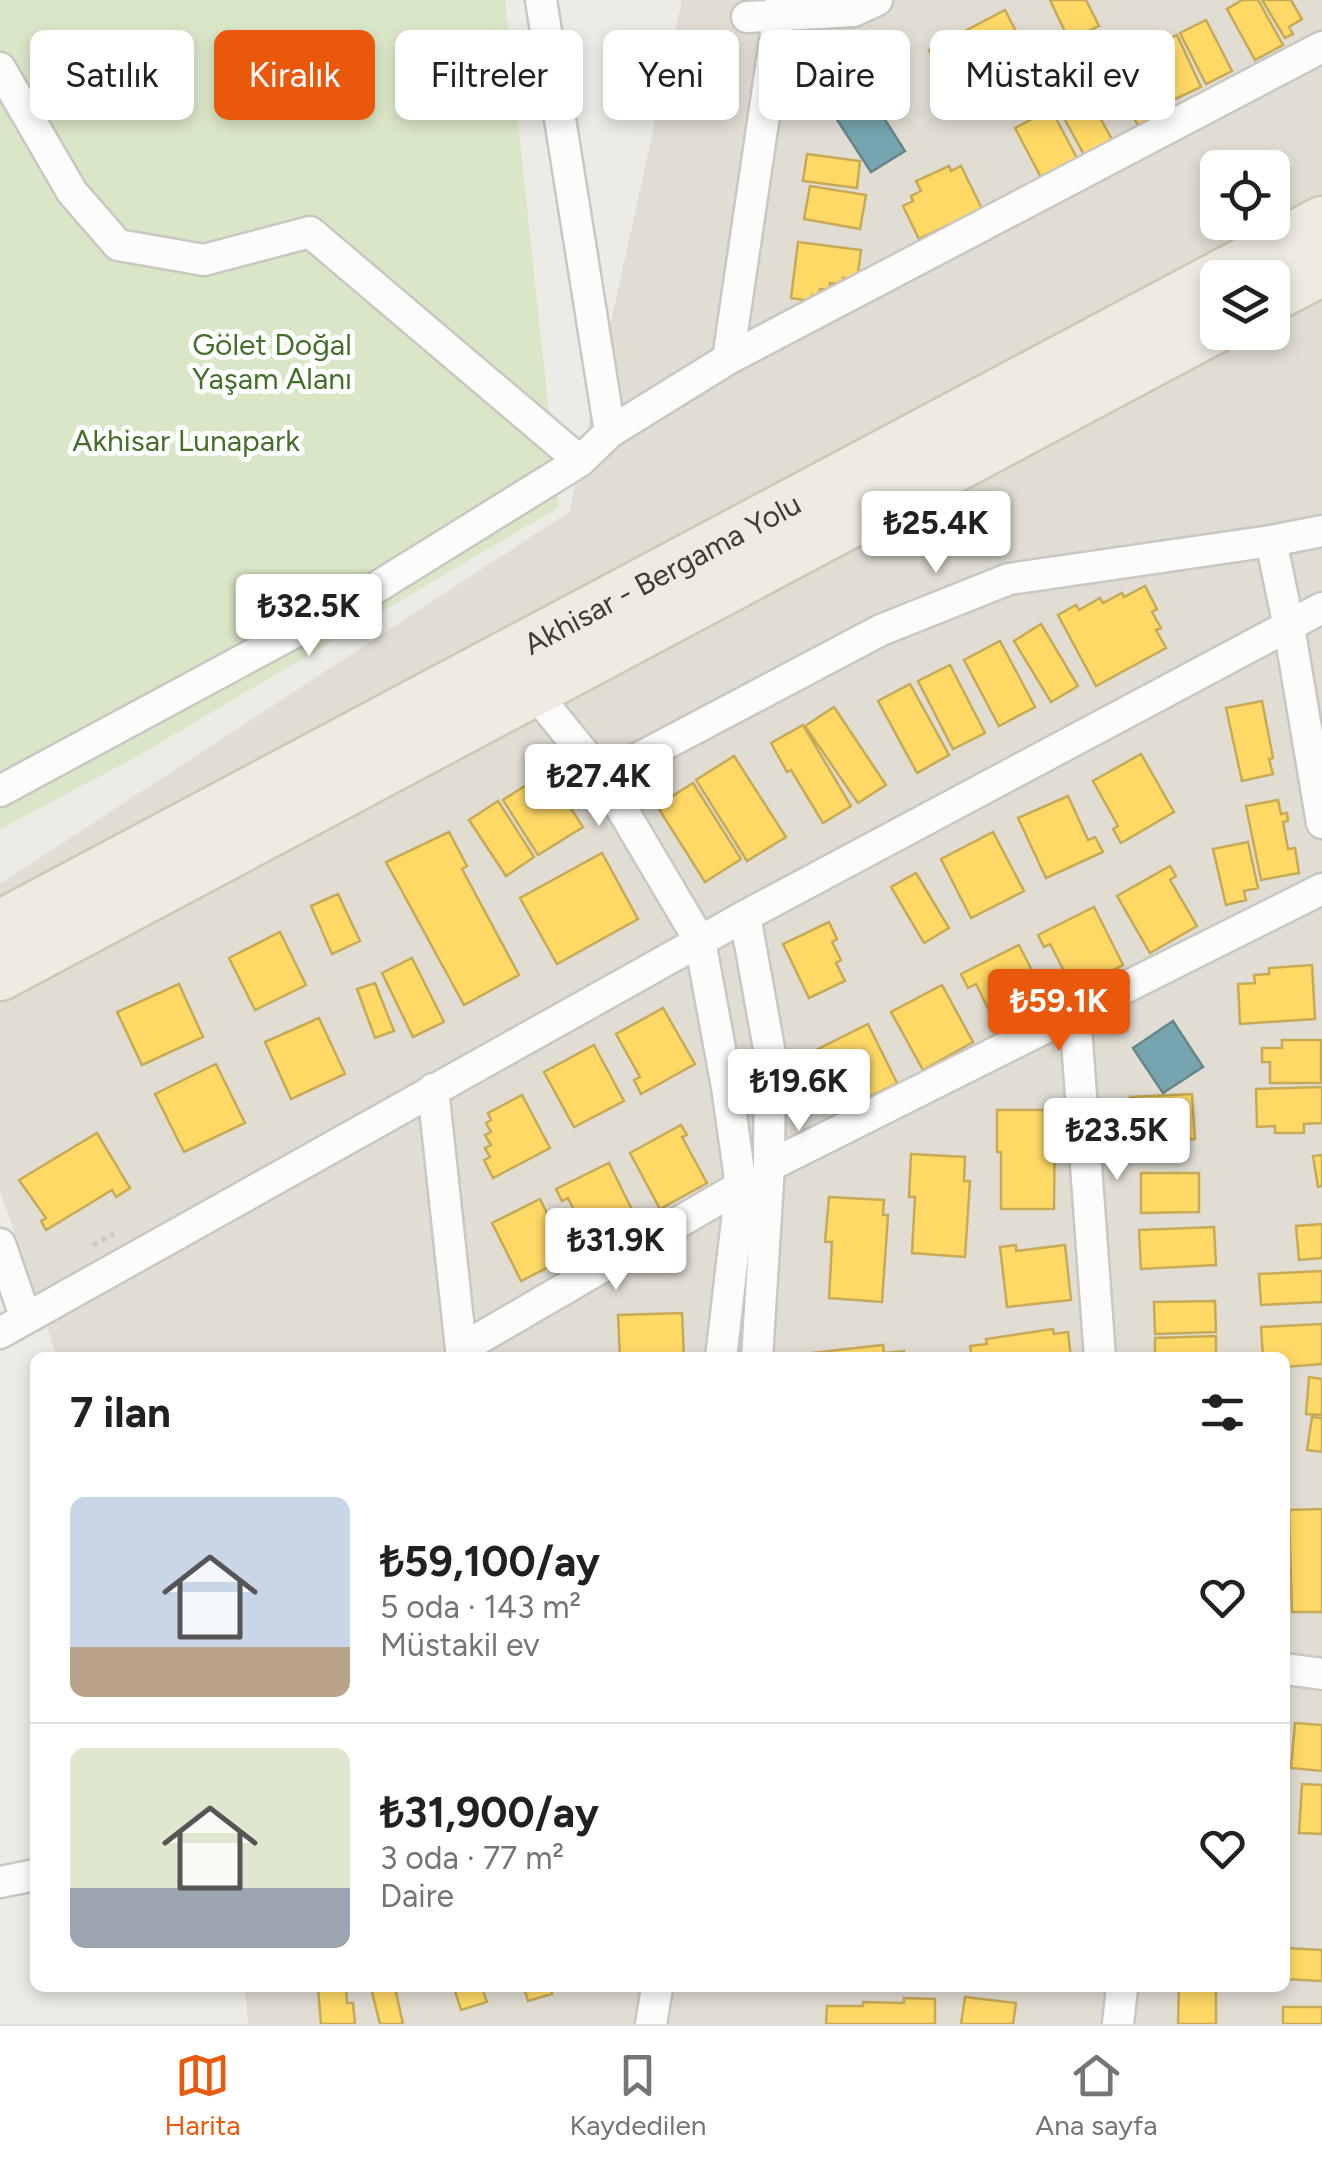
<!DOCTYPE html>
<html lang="tr">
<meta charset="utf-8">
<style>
:root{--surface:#fff;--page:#f2f2f2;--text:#202124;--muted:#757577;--line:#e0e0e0;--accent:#ea580c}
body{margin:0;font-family:Figtree,sans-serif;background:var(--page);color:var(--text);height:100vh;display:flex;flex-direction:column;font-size:38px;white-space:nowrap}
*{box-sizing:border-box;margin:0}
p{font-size:32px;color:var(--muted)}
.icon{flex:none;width:55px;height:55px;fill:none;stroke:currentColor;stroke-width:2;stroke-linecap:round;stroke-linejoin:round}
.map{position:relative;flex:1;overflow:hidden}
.details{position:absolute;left:30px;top:1352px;width:1260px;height:640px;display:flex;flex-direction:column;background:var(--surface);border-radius:15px;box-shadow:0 5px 15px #0003}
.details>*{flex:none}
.hud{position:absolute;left:30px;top:30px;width:1262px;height:90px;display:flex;gap:20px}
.buttons{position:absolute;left:1200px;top:150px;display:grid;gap:20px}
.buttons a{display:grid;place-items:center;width:90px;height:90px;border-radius:15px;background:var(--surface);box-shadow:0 5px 15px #0003;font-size:50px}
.price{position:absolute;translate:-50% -85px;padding:0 22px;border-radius:10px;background:#fff;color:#222;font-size:32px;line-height:65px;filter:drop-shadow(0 2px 5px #0008)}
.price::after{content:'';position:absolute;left:50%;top:60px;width:30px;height:22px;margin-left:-15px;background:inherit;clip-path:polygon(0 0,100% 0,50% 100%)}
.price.selected{background:var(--accent);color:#fff}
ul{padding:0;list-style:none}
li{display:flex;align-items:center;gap:30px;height:250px;padding:0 40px}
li+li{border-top:2px solid var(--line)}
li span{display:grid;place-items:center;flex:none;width:280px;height:200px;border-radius:15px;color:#555}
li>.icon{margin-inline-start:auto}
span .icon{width:120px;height:120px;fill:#fffc;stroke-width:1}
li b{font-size:42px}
h2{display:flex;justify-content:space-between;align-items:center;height:120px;padding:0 40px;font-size:42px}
.pill{padding:0 35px;border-radius:15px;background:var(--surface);box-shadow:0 5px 15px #0003;font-size:35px;line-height:90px}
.pill.selected{background:var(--accent);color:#fff}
.menu{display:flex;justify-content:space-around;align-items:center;height:140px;border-top:2px solid var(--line);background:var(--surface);font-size:28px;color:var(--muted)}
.menu a{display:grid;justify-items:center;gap:5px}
.menu .selected{color:var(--accent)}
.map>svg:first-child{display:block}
.residential{fill:#e1ddd3;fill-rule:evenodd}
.green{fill:#dae7c7}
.homes{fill:#ffd966;stroke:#c6aa57;stroke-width:2.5}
.public{fill:#76a5af;stroke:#66868a;stroke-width:2.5}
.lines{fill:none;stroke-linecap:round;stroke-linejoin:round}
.street-casing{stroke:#c9c7c2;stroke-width:35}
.primary-casing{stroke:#cfc7b4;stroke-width:55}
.path{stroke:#cbcac6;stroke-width:5;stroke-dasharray:5 5;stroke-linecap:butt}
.street{stroke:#fcfcfb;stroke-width:30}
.primary{stroke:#efebe2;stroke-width:50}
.labels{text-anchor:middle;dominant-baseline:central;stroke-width:10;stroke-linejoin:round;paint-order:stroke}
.park-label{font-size:30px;fill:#456f2b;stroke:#fff}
.street-label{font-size:30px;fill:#423c34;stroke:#fff}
</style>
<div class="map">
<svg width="1322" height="2024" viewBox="0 0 1322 2024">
<rect width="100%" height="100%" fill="#edebe6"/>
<path class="residential" d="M 682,0 L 1322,0 L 1322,2024 L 248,2024 L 245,1988 L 1285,1988 L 1285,1358 L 57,1357 L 0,1191 L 0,884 L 569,512 ZM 1218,168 L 1272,168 L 1272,222 L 1218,222 ZM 1218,278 L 1272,278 L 1272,332 L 1218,332 Z"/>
<path class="green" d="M 0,0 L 505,0 L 559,507 L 131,760 L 0,829 Z"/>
<path class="homes" d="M 1050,0 L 1086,0 L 1099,26 L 1069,40 Z
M 1242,0 L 1258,0 L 1283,45 L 1255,60 L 1227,9 Z
M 1262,0 L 1291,0 L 1302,19 L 1289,27 L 1293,34 L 1285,38 Z
M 1005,10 L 1034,67 L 957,107 L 943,81 L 947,78 L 945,73 L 942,75 L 929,50 Z
M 1206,20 L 1232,71 L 1206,84 L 1180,33 Z
M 1177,35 L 1201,87 L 1175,99 L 1150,47 Z
M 1150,85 L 1167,117 L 1141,131 L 1124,99 Z
M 1084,88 L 1117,149 L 1089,164 L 1056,103 Z
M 1051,109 L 1079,162 L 1043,181 L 1015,128 Z
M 807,154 L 860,161 L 857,188 L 803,181 Z
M 949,166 L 951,171 L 961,166 L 982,209 L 919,239 L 903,206 L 913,201 L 911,196 L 921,191 L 916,181 Z
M 810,186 L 866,195 L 860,229 L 804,219 Z
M 798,242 L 861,250 L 857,280 L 843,278 L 842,284 L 830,283 L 829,290 L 820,289 L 819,296 L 812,295 L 811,301 L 791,298 Z
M 1145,586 L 1157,609 L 1152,612 L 1161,628 L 1156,630 L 1166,648 L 1096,686 L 1058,615 L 1076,605 L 1079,610 L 1100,598 L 1103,603 L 1122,593 L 1124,597 Z
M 1041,624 L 1078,686 L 1051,702 L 1014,641 Z
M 1000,641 L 1035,707 L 999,726 L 964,660 Z
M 950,665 L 985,733 L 953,749 L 918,681 Z
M 910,684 L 949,755 L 917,773 L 878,701 Z
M 1262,701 L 1273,758 L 1269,759 L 1273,774 L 1242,781 L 1226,708 Z
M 834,707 L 886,785 L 858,803 L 805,726 Z
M 803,725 L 851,806 L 823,823 L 791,770 L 787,772 L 771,743 Z
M 1141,754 L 1174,812 L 1121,843 L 1113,829 L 1118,826 L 1093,781 Z
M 734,756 L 786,837 L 747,861 L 696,780 Z
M 547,772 L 583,827 L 538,855 L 503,800 Z
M 693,783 L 741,859 L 705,882 L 657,806 Z
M 1068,796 L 1088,840 L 1095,837 L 1103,852 L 1046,878 L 1018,818 Z
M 1278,800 L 1281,814 L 1287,813 L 1288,821 L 1283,822 L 1288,849 L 1295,848 L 1299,873 L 1261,880 L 1246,806 Z
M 498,801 L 534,857 L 506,876 L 469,820 Z
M 449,832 L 467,866 L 462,869 L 519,975 L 464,1005 L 386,862 Z
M 993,832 L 1024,891 L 971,918 L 941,859 Z
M 1248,842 L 1258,888 L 1244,891 L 1246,900 L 1226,905 L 1213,849 Z
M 602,853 L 638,919 L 557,964 L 520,898 Z
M 1170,866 L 1176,876 L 1170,880 L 1197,926 L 1150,953 L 1117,896 Z
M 916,873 L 949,928 L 924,943 L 891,887 Z
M 338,894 L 360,941 L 332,954 L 311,906 Z
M 1094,907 L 1123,965 L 1074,990 L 1050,944 L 1044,947 L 1038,935 Z
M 829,922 L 837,939 L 832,942 L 841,960 L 836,963 L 845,981 L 809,998 L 783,944 Z
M 280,932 L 306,985 L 255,1010 L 229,958 Z
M 1019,945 L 1049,1004 L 998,1029 L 976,984 L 968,988 L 961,974 Z
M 412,958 L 444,1022 L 413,1037 L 382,973 Z
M 1312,965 L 1315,1019 L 1240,1024 L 1238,984 L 1255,983 L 1254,975 L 1269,974 L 1269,968 Z
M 375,983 L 394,1031 L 375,1038 L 357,989 Z
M 179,984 L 203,1037 L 142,1065 L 117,1012 Z
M 942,985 L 973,1042 L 923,1070 L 891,1012 Z
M 663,1008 L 695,1064 L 641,1094 L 634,1080 L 640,1077 L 616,1034 Z
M 319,1018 L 345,1074 L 291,1099 L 265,1042 Z
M 868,1024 L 897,1083 L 849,1107 L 826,1062 L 819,1065 L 812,1052 Z
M 1282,1040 L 1321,1040 L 1321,1083 L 1270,1083 L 1270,1062 L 1262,1062 L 1262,1048 L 1282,1048 Z
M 594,1045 L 624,1101 L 574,1127 L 544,1072 Z
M 216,1064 L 245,1123 L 184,1152 L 155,1094 Z
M 1322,1087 L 1322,1123 L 1304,1124 L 1304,1133 L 1275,1133 L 1275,1126 L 1257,1127 L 1256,1089 Z
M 1192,1094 L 1195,1139 L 1132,1141 L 1130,1097 Z
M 522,1095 L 550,1148 L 493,1178 L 484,1160 L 490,1157 L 485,1148 L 491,1145 L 485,1135 L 491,1132 L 486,1123 L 491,1120 L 488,1113 Z
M 997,1110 L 1055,1110 L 1054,1209 L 1001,1209 L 1001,1152 L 997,1152 Z
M 681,1125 L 687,1135 L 682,1137 L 707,1183 L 660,1209 L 630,1153 Z
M 97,1133 L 130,1188 L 116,1197 L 112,1190 L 46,1230 L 41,1221 L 46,1218 L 19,1180 Z
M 911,1154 L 965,1157 L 964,1181 L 970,1181 L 965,1257 L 912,1253 L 915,1197 L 909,1197 Z
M 1322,1155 L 1322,1186 L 1318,1187 L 1313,1156 Z
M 609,1163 L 637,1220 L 590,1243 L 568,1198 L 562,1201 L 556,1189 Z
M 1141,1173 L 1199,1173 L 1199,1212 L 1141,1213 Z
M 829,1197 L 884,1200 L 883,1215 L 888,1215 L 882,1302 L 829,1298 L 832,1242 L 825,1242 Z
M 540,1199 L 568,1257 L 521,1281 L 492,1223 Z
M 1322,1224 L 1322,1258 L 1299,1260 L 1296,1226 Z
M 1214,1227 L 1216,1265 L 1141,1269 L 1139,1230 Z
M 1016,1245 L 1016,1251 L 1065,1245 L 1071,1300 L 1007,1307 L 1000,1247 Z
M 1322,1271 L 1322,1302 L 1261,1305 L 1259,1274 Z
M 1215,1301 L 1216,1332 L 1155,1334 L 1154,1302 Z
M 682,1313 L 684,1358 L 620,1358 L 618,1315 Z
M 1322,1324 L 1322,1364 L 1285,1367 L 1285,1358 L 1263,1358 L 1261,1327 Z
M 1053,1329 L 1054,1334 L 1068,1332 L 1071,1358 L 972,1358 L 970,1346 L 987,1344 L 986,1339 Z
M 1216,1336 L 1216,1358 L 1155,1358 L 1155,1338 Z
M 883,1345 L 884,1353 L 904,1351 L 905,1358 L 802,1358 L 802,1354 Z
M 1309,1377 L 1322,1379 L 1322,1415 L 1306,1414 Z
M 1312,1417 L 1322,1418 L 1322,1452 L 1307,1450 Z
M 1322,1509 L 1322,1612 L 1292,1612 L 1289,1510 Z
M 1295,1723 L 1322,1725 L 1322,1771 L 1291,1768 Z
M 1302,1784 L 1322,1785 L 1322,1834 L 1299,1833 Z
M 1285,1948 L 1322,1950 L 1322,1981 L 1285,1979 Z
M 318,1988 L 346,1988 L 347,2003 L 353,2003 L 355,2024 L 321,2024 Z
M 371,1988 L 395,1988 L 403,2024 L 380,2024 Z
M 454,1988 L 482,1988 L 487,2002 L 461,2010 Z
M 524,1988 L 550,1988 L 552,1994 L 528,2001 Z
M 1179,1988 L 1216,1988 L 1216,2024 L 1178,2024 Z
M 965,1997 L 1016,2003 L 1013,2024 L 961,2024 Z
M 904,1998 L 935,1999 L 935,2024 L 826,2024 L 827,2006 L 863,2006 L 863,2002 L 904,2003 Z
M 1283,2007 L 1322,2007 L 1322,2024 L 1283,2024 Z"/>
<path class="public" d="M 859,79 L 905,151 L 871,172 L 825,101 Z
M 1173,1021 L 1203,1067 L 1163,1093 L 1133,1048 Z"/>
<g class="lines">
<defs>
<path id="street" d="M 541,0 L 610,432
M 747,17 L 853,11 L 877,0
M 0,68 L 72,192 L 118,245 L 204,260 L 310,232 L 580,461 L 610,432 L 728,359 L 1322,47
M 728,359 L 781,0
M 1271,541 L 1289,627 L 1322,823
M 534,692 L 603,777 L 700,941 L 727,1087 L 741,1186 L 721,1358
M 603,777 L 881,630 L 1009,579 L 1271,541 L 1322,531
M 0,791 L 369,592 L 580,461
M 745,916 L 770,1054 L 769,1166 L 757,1358
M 1075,1013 L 1100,1358
M 433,1089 L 462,1358
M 769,1166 L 1322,889
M 0,1244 L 25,1316
M 0,1333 L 745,916 L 1322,608
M 461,1349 L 741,1186
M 1285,1669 L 1322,1674
M 0,1882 L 35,1875
M 651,2024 L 657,1988
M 1118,2024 L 1122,1988"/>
<g id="primary">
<path d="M 1272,296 L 1322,270"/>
<path id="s1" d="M 0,926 L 1322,222"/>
<path d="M 0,975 L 1218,326"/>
</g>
</defs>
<use href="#street" class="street-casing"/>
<use href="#primary" class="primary-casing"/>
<path class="path" d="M 93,1245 L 114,1234"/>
<use href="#street" class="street"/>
<use href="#primary" class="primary"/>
</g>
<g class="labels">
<g class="park-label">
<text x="272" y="344">Gölet Doğal<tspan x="272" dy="34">Yaşam Alanı</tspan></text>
<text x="186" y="440">Akhisar Lunapark</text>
</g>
<g class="street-label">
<text stroke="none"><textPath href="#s1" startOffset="750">Akhisar - Bergama Yolu</textPath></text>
</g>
</g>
</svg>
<div class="buttons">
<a><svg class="icon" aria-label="locate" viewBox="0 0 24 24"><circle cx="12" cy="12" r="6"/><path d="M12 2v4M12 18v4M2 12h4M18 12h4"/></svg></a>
<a><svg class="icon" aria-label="layers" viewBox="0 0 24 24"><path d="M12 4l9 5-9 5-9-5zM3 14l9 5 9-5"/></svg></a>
</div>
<b class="price" style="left:936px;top:576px">₺25.4K</b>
<b class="price" style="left:309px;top:659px">₺32.5K</b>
<b class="price" style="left:599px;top:829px">₺27.4K</b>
<b class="price selected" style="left:1059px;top:1054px">₺59.1K</b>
<b class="price" style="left:799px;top:1134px">₺19.6K</b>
<b class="price" style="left:1117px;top:1183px">₺23.5K</b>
<b class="price" style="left:616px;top:1293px">₺31.9K</b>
<div class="hud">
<a class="pill">Satılık</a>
<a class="pill selected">Kiralık</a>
<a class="pill">Filtreler</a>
<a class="pill">Yeni</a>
<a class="pill">Daire</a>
<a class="pill">Müstakil ev</a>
</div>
<section class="details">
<h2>7 ilan<svg class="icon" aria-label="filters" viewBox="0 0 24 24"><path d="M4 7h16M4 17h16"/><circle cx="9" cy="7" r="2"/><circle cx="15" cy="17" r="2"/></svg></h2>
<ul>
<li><span style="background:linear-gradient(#c9d6e8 75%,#b9a48a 0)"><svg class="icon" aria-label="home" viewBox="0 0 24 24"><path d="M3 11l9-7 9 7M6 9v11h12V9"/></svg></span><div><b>₺59,100/ay</b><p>5 oda · 143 m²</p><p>Müstakil ev</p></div><svg class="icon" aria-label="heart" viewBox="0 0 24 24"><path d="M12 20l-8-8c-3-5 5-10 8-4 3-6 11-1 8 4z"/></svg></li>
<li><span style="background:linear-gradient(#dfe7d0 70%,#9aa5b1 0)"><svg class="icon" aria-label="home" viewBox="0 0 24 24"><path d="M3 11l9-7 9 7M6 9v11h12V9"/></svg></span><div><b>₺31,900/ay</b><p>3 oda · 77 m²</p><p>Daire</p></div><svg class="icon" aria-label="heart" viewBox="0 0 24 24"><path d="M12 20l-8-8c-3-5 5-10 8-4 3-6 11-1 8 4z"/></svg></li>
</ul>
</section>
</div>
<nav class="menu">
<a class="selected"><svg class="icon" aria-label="map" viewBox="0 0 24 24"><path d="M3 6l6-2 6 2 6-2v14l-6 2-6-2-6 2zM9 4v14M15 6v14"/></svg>Harita</a>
<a><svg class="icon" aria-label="saved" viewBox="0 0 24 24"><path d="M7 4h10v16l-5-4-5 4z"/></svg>Kaydedilen</a>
<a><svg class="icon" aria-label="home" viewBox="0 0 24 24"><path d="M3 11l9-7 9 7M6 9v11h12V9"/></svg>Ana sayfa</a>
</nav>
